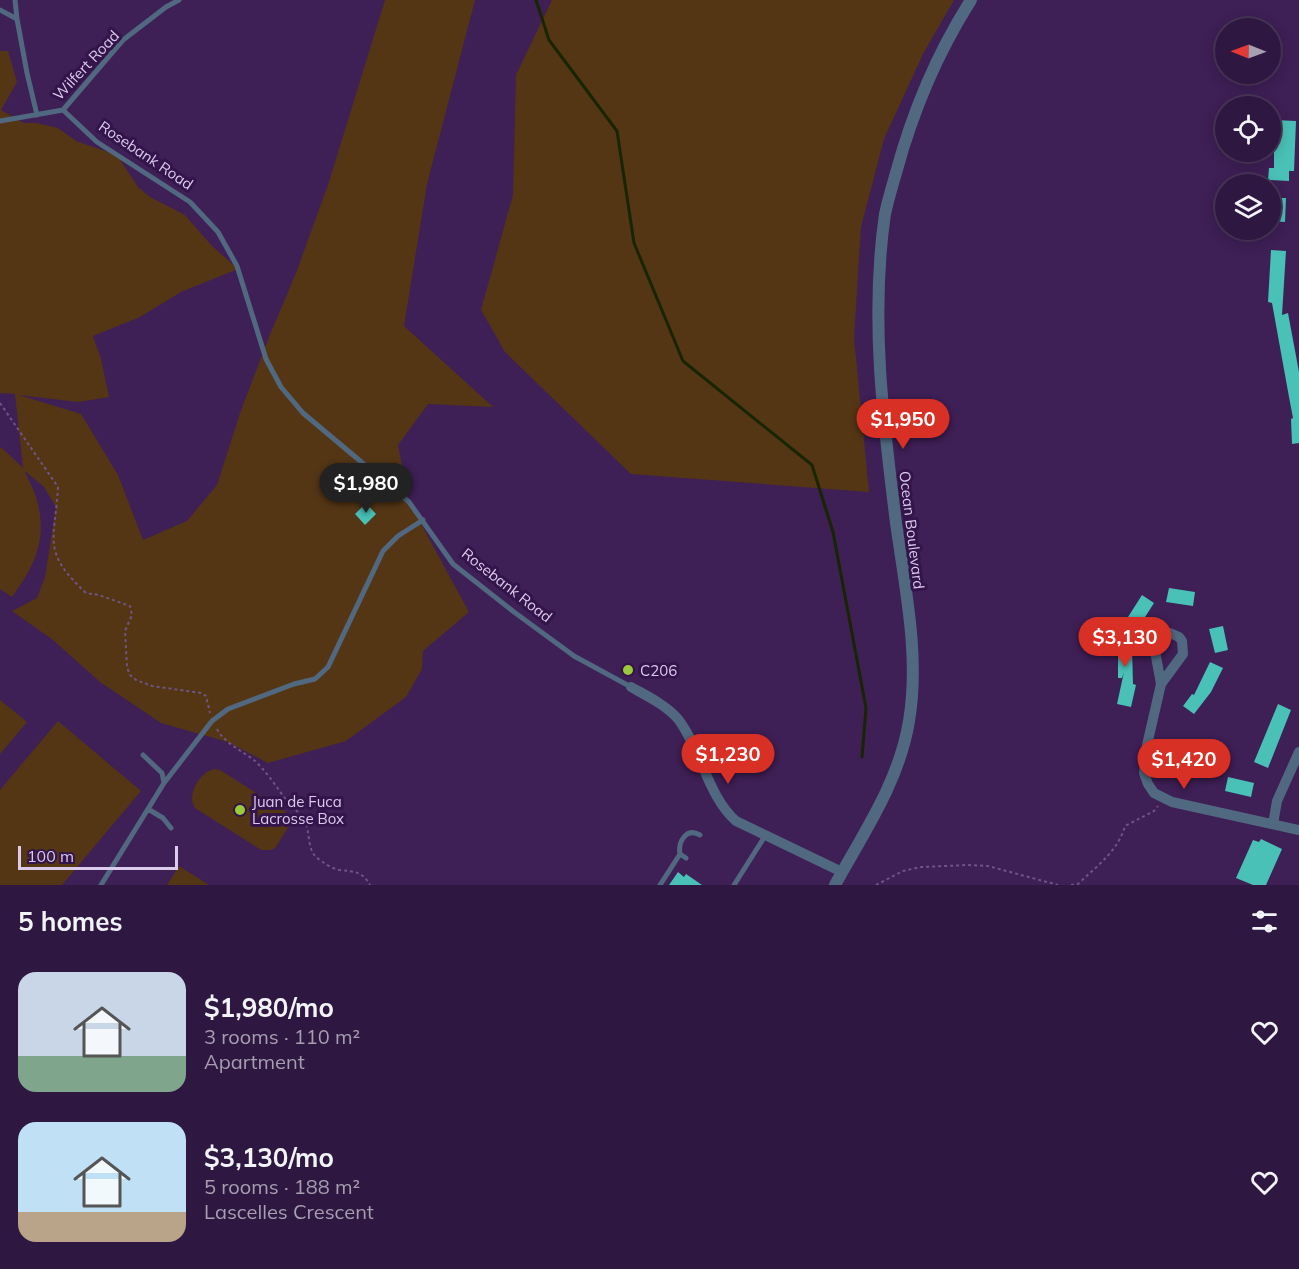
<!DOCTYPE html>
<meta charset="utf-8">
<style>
:root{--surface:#2e1740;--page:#362047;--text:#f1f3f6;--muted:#a79fb1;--line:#493659;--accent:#d93025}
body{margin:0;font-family:Mulish,sans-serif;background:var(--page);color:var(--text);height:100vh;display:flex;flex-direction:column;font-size:22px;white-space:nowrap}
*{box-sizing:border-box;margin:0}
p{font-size:20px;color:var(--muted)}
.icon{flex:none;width:33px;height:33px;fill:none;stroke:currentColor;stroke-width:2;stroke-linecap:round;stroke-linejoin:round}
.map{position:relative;height:885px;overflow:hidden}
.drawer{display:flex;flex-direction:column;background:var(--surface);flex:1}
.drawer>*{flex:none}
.needle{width:39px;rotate:271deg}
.controls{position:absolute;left:1215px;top:18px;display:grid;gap:12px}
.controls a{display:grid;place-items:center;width:66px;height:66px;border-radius:50%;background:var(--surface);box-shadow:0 3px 15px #0003,0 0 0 2px var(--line);font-size:30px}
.scale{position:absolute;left:18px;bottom:15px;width:160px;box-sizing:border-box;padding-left:6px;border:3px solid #dbcbed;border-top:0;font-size:16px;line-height:21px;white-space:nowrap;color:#dbcbed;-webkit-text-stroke:4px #33144b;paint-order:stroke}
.price{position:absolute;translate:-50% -51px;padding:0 14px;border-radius:21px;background:var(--accent);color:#fff;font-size:20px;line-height:39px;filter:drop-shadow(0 2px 3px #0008)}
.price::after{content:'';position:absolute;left:50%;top:36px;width:18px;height:14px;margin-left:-9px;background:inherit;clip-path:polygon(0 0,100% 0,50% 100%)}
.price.on{background:#222;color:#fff}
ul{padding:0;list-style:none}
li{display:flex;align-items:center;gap:18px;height:150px;padding:0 18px}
li span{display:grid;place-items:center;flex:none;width:168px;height:120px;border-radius:18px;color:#555}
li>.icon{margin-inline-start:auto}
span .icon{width:72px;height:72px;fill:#fffc;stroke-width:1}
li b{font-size:26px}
h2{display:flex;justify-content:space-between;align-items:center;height:72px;padding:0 18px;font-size:26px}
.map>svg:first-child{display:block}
.green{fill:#543615}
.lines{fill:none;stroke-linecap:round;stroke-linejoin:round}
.stream{stroke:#182600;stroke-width:3}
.building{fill:#49c1b7}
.path{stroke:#6f5485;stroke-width:2;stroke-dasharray:3 3;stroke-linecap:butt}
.service{stroke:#506981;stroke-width:5}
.minor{stroke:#506981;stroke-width:10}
.tertiary{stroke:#506981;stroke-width:12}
.poi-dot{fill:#98cb37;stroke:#33144b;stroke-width:2}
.labels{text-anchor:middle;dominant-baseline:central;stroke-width:6;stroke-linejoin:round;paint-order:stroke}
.street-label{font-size:15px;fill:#dbcbed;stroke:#33144b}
.poi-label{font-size:15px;fill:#dbcbed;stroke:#33144b;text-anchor:start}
</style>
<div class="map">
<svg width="1299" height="885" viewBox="0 0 1299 885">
<rect width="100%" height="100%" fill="#3e1f56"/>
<path class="green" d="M 385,0 L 475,0 L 427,184 L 404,326 L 493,407 L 428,404 L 398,445 L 409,502 L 469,612 L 423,651 L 422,669 L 406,697 L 346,741 L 268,763 L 228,742 L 161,723 L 100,682 L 53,640 L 12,611 L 37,598 L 45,577 L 56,507 L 44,487 L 25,471 C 28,480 35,490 37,501 C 48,539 34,567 12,597 L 0,589 L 0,449 L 1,447 L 23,468 L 15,394 L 0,393 L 0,51 L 8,51 L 17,82 L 1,110 L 24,123 L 36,123 L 58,128 L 76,141 L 117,155 L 138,187 L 150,197 L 185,215 L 212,246 L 238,269 L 181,292 L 140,317 L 93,336 L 101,359 L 109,397 L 78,402 L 19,395 L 81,414 L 118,475 L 143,540 L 187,521 L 217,485 L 240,413 L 269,337 L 296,273 L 328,185 Z
M 552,0 L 954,0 L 923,54 L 884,139 L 861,227 L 854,338 L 869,492 L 631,474 L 505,352 L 481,310 L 513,195 L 516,75 Z
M 0,700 L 27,722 L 0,754 Z
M 58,721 L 141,791 L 62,885 L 0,885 L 0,790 Z
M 214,769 L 220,770 L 285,811 L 290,821 L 289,826 L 276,847 L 272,850 L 261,850 L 195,808 C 186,795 200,772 214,769 Z
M 179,866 L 209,885 L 167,885 Z"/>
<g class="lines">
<path class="stream" d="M 536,0 L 549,40 L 617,131 L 634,243 L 683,361 L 812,465 L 833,532 L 866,708 L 862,757"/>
</g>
<path class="building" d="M 1274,120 L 1296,121 L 1294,171 L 1289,171 L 1289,181 L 1268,180 L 1269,168 L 1274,168 Z
M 1272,198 L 1286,198 L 1285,222 L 1270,221 Z
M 1271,250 L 1286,251 L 1282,315 L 1288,313 L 1299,372 L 1299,443 L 1292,444 L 1291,419 L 1293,418 L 1289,397 L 1272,303 L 1268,302 Z
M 366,503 L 376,514 L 365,525 L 355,514 Z
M 1169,588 L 1195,592 L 1193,606 L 1166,602 Z
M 1142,595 L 1154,603 L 1140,625 L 1128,617 Z
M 1223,626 L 1228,650 L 1215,653 L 1209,629 Z
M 1117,629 L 1131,632 L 1126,656 L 1129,648 L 1132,649 L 1133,684 L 1136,685 L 1131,707 L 1117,704 L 1124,672 L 1122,678 L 1118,678 L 1118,645 L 1114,644 Z
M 1210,662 L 1223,668 L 1211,692 L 1194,714 L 1183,706 L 1192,694 L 1194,695 Z
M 1278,704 L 1291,710 L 1268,768 L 1254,762 Z
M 1228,777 L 1254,783 L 1251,797 L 1225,791 Z
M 1261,839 L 1282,849 L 1266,885 L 1253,885 L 1236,878 L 1253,840 L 1259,842 Z
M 678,872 L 684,877 L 686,874 L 702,885 L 669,885 Z"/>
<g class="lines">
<path class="path" d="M 0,403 L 58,487 C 55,541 41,551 86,593 L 99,595 L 130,606 L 132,615 L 125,631 L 127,667 L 130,675 L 136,680 L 152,686 L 201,693 L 206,696 L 210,713
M 217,729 C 225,744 243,751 255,761 C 268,773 277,788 287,801 C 292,807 299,812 303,818 C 311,829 306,847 316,857 C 322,862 332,869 340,870 C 355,872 362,871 370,885
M 876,885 L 903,871 L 921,867 L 968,865 L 988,866 L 1058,885
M 1071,885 L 1078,884 C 1097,866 1118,851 1125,826 L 1154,811 L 1158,806"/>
<path class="service" d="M 15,0 L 17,19
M 0,10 L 17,19 L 27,73 L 37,115
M 63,110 L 97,142 L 190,202 L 218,232 L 237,266 L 266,359 L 281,387 L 303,413 L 409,502 L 453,564 L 514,612 L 574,656 L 631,687
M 0,121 L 63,110 L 123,40 L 166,7 L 179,0
M 164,783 L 212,721 L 228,709 L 294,684 L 315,679 L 328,667 L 383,551 L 398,536 L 423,520
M 148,809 L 163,818 L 171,828
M 686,858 L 680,854 C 678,842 686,827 700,835
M 101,885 L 164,783 L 162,773 L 143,755
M 660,885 L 680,854
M 734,885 L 765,836"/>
<path class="minor" d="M 1161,684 L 1155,651 L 1156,640 L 1160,636 L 1170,633 L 1179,637 L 1182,641 L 1183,654 L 1161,684 L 1147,745 L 1144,773 L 1148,784 L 1154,793 L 1172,802 L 1299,830
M 631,687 C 647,696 666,705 678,719 C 701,749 708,797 736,821 L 842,872
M 1273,824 L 1277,801 L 1299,752"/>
<path class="tertiary" d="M 835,885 C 864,832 899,782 909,721 C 920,656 905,588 896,523 C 883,420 870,317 885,214 C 888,200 892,187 896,173 C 913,110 936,55 971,0"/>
</g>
<g class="poi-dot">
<circle cx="628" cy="670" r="6"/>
<circle cx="240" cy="810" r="6"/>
</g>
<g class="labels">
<g class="street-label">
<text transform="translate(86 65) rotate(-47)">Wilfert Road</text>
<text transform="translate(146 155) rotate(34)">Rosebank Road</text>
<text transform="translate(912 530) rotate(83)">Ocean Boulevard</text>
<text transform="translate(507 585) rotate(38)">Rosebank Road</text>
</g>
<g class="poi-label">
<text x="640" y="670">C206</text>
<text x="252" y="801">Juan de Fuca<tspan x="252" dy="17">Lacrosse Box</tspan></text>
</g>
</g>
</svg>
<div class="controls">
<a><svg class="needle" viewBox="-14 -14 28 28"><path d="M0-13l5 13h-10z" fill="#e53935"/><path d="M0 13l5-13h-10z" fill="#a79fb1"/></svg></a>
<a><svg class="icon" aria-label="locate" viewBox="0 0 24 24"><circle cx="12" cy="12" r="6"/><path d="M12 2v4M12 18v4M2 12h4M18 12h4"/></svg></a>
<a><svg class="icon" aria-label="layers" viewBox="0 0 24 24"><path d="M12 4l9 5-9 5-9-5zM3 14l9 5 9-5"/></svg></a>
</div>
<div class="scale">100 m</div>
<b class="price" style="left:903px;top:450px">$1,950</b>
<b class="price on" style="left:366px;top:514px">$1,980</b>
<b class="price" style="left:1125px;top:668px">$3,130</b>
<b class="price" style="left:728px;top:785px">$1,230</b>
<b class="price" style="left:1184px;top:790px">$1,420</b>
</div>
<section class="drawer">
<h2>5 homes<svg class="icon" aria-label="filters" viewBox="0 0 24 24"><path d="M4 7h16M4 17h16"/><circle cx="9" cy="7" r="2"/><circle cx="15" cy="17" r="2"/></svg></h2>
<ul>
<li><span style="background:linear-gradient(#c9d6e8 70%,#7fa58c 0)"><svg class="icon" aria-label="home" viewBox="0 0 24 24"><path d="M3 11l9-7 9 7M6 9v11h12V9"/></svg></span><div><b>$1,980/mo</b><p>3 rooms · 110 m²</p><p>Apartment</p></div><svg class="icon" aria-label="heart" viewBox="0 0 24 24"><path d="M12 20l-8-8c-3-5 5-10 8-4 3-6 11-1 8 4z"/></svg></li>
<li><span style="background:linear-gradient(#bfe0f5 75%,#b9a48a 0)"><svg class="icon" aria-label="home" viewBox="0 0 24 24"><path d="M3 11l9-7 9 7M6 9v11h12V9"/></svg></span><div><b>$3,130/mo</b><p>5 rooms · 188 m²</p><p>Lascelles Crescent</p></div><svg class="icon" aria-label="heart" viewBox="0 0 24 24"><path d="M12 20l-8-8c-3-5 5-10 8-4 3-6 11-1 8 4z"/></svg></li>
</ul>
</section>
